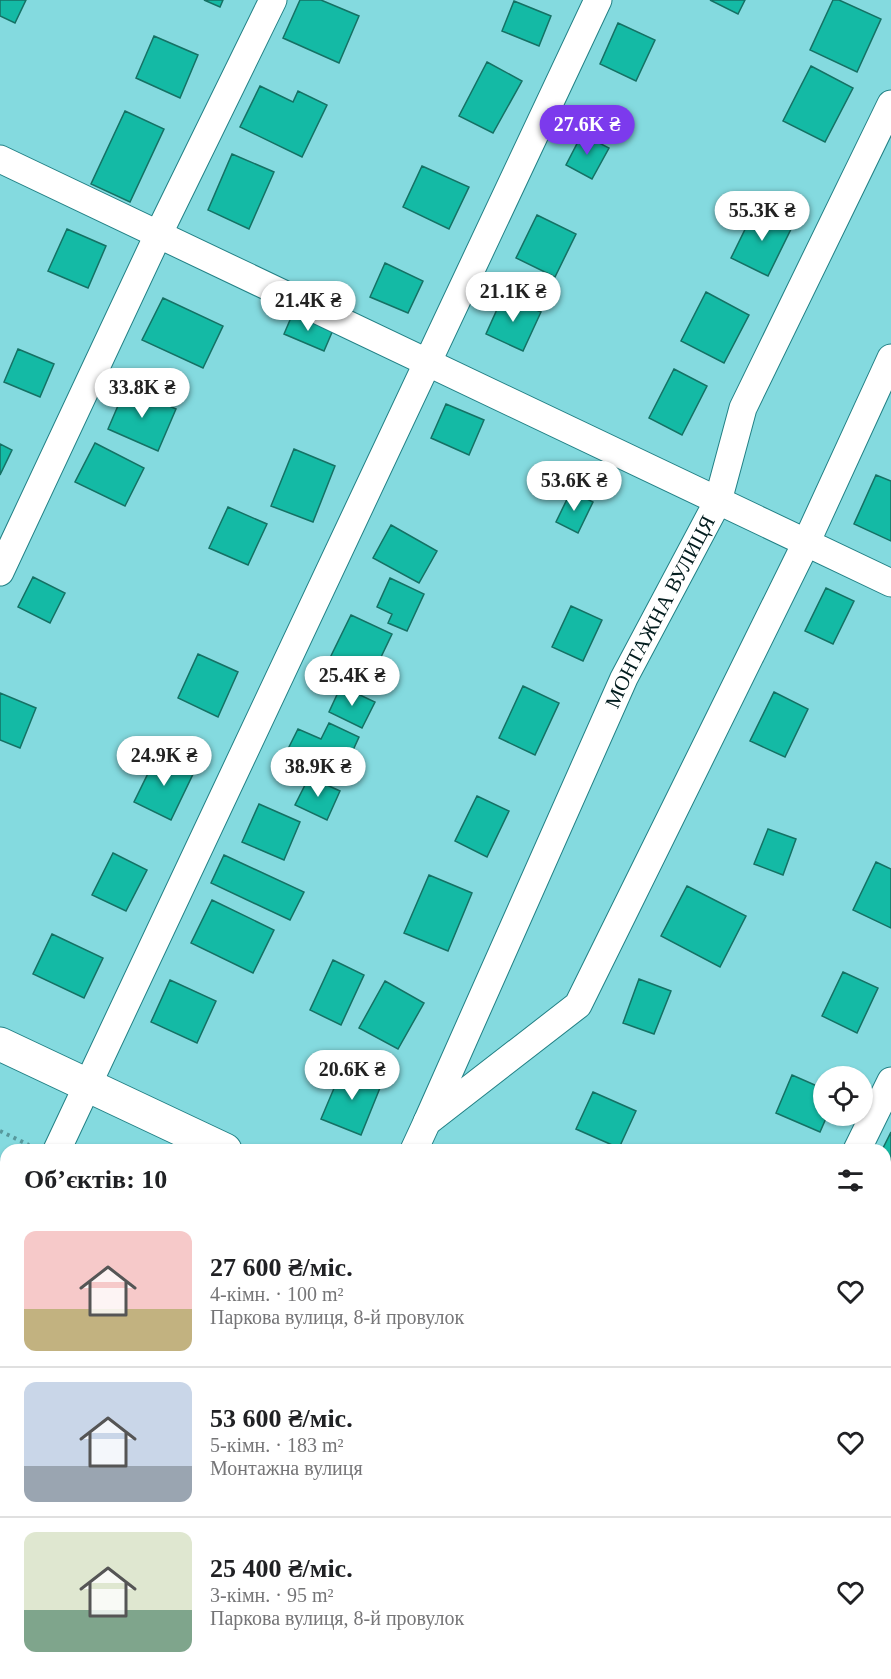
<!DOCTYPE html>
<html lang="uk">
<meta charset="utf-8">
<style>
:root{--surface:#fff;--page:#f2f2f2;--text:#202124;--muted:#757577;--line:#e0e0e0;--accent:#7c3aed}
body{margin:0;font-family:"Times New Roman",serif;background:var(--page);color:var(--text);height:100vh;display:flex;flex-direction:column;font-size:22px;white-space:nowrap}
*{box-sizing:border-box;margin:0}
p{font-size:20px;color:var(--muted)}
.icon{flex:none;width:33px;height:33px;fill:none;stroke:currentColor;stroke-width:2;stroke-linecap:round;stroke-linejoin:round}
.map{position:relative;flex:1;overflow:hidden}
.drawer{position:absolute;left:0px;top:1144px;width:891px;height:536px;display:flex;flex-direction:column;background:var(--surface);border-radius:18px 18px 0 0;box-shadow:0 2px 4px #0004}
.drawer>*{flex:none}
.tools{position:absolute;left:813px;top:1066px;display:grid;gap:12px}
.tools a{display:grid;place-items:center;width:60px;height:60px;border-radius:50%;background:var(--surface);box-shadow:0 2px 4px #0004;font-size:30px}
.price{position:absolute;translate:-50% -51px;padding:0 14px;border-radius:21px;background:#fff;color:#222;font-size:20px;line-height:39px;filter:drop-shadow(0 2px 3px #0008)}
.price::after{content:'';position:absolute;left:50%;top:36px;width:18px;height:14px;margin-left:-9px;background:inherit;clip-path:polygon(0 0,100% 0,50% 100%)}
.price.selected{background:var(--accent);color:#fff}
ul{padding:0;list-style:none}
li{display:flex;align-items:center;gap:18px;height:150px;padding:0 24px}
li+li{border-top:2px solid var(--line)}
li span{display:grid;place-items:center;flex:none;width:168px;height:120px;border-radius:12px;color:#555}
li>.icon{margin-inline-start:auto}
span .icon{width:72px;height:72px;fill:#fffc;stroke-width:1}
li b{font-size:26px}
h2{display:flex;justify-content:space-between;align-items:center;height:72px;padding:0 24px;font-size:26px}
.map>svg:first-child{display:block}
.building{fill:#14baa5;stroke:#157164;stroke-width:1.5}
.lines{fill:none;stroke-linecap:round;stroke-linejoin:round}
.minor-casing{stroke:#228085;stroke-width:29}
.tertiary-casing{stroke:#228085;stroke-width:35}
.path{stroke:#57989c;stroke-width:4;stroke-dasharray:3 4.5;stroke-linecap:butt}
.minor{stroke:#fff;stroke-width:27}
.tertiary{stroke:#fff;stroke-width:33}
.labels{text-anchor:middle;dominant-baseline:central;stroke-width:5;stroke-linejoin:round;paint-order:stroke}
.street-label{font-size:21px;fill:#021c1e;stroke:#91e7ec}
</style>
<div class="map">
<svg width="891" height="1679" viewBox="0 0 891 1679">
<rect width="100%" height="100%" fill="#84dadf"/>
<path class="building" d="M 0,0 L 26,0 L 15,23 L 0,16 Z
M 204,0 L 223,0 L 220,7 Z
M 300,0 L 321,0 L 359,16 L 339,63 L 283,38 Z
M 710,0 L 745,0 L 738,14 Z
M 833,0 L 839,0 L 881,19 L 857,72 L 810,50 Z
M 514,1 L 551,16 L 539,46 L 502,31 Z
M 618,23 L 655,40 L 636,81 L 600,64 Z
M 154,36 L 198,55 L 180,98 L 136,78 Z
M 487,62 L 522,81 L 493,133 L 459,116 Z
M 811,66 L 853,88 L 825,142 L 783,121 Z
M 260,86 L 293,102 L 298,91 L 327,105 L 302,157 L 240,127 Z
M 125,111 L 164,129 L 130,202 L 91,184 Z
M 582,134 L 609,148 L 592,179 L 566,165 Z
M 232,154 L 274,172 L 249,229 L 208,210 Z
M 422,166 L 469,187 L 449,229 L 403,207 Z
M 756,207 L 793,225 L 768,276 L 731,258 Z
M 537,215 L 576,234 L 555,277 L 516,258 Z
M 67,229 L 106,246 L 88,288 L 48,271 Z
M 385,263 L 423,281 L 408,313 L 370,297 Z
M 706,292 L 749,315 L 724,363 L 681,341 Z
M 503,296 L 541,312 L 523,351 L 486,334 Z
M 163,298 L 223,326 L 203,368 L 142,340 Z
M 293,313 L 333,330 L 324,351 L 284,334 Z
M 18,349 L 54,364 L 40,397 L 4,382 Z
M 674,369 L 707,386 L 682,435 L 649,418 Z
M 126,387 L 176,409 L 158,451 L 108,429 Z
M 446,404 L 484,420 L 469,455 L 431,438 Z
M 95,443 L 144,468 L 125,506 L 75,482 Z
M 0,444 L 12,450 L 0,475 Z
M 294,449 L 335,466 L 313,522 L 271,506 Z
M 876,475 L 891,481 L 891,541 L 854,524 Z
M 571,491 L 593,502 L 578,533 L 556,522 Z
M 228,507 L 267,524 L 248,565 L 209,548 Z
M 391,525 L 437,551 L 419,583 L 373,558 Z
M 33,577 L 65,593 L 50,623 L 18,607 Z
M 390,578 L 424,594 L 407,631 L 388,623 L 392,614 L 377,607 Z
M 826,588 L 854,601 L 833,644 L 805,631 Z
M 571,606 L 602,620 L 583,661 L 552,647 Z
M 351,615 L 392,634 L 370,680 L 329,660 Z
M 198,654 L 238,672 L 218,717 L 178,698 Z
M 341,686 L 375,702 L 362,728 L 329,712 Z
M 523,686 L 559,703 L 535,755 L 499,738 Z
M 774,692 L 808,709 L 785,757 L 750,741 Z
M 0,693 L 36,708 L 20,748 L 0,740 Z
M 329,723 L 359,737 L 339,781 L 285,755 L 298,729 L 321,739 Z
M 157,755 L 194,772 L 171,820 L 134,802 Z
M 309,777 L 340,791 L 327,820 L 295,805 Z
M 477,796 L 509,811 L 487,857 L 455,841 Z
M 259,804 L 300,822 L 284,860 L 242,842 Z
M 768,829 L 796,839 L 783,875 L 754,864 Z
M 113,853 L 147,870 L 126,911 L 92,895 Z
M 224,855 L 304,892 L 290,920 L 211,883 Z
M 876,862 L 891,869 L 891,928 L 853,910 Z
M 429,875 L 472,893 L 448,951 L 404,933 Z
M 687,886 L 746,916 L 720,967 L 661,936 Z
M 212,900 L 274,930 L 253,973 L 191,943 Z
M 52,934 L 103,958 L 84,998 L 33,974 Z
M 333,960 L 364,975 L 341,1025 L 310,1010 Z
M 843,972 L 878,988 L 857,1033 L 822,1016 Z
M 639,979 L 671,991 L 654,1034 L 623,1023 Z
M 170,980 L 216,1001 L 197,1043 L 151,1022 Z
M 385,981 L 424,1003 L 398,1049 L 359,1028 Z
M 343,1067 L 382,1083 L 361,1135 L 321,1119 Z
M 792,1075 L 824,1089 L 824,1116 L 827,1116 L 820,1132 L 776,1113 Z
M 593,1092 L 636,1111 L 619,1148 L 576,1129 Z
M 891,1132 L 891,1165 L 885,1162 L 885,1150 L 882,1150 Z
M 6,1342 L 6,1364 L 0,1361 L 0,1355 Z
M 0,1407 L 6,1409 L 6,1418 L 0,1431 Z
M 885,1611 L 891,1614 L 891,1679 L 865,1679 L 855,1674 L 885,1674 Z
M 54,1674 L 104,1674 L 101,1679 L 51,1679 Z
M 311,1674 L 356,1674 L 353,1679 L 308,1679 Z
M 527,1674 L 549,1674 L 560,1679 L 524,1679 Z
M 660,1674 L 692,1674 L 690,1679 L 666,1679 L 659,1676 Z
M 821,1674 L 848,1674 L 859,1679 L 818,1679 Z"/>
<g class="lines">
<defs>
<g id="minor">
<path d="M 0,159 L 891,583"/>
<path d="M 0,572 L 158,235 L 273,0"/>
<path id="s1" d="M 427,1122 L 624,678 L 718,501 L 743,408 L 891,104"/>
<path d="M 57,1150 L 598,0"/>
<path d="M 414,1150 L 427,1122 L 578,1005 L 806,543 L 891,358"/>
<path d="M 857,1150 L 891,1081"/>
<path d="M 0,1275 L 6,1262"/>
<path d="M 162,1679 L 164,1674"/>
<path d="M 241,1679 L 244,1674"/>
<path d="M 609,1679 L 611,1674"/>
</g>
<path id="tertiary" d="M 0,1044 L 225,1150
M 885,1462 L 891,1465"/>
</defs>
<use href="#minor" class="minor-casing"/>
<use href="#tertiary" class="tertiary-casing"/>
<path class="path" d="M 0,1131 L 29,1145
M 885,1540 L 891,1543"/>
<use href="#minor" class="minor"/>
<use href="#tertiary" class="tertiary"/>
</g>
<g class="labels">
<g class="street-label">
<text stroke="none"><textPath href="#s1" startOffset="561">МОНТАЖНА ВУЛИЦЯ</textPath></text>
</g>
</g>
</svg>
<div class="tools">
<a><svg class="icon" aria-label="locate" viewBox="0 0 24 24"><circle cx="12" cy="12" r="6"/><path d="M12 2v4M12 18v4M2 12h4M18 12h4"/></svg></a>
</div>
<b class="price selected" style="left:587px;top:156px">27.6K ₴</b>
<b class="price" style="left:762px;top:242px">55.3K ₴</b>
<b class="price" style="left:513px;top:323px">21.1K ₴</b>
<b class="price" style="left:308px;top:332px">21.4K ₴</b>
<b class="price" style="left:142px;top:419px">33.8K ₴</b>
<b class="price" style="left:574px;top:512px">53.6K ₴</b>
<b class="price" style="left:352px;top:707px">25.4K ₴</b>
<b class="price" style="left:164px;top:787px">24.9K ₴</b>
<b class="price" style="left:318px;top:798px">38.9K ₴</b>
<b class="price" style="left:352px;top:1101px">20.6K ₴</b>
<section class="drawer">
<h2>Об’єктів: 10<svg class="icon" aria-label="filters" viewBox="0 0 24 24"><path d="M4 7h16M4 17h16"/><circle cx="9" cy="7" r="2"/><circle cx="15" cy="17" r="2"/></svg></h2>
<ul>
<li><span style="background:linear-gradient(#f6c9c9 65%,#c2b280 0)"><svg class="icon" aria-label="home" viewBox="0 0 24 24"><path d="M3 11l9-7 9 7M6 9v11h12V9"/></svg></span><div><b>27 600 ₴/міс.</b><p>4-кімн. · 100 m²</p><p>Паркова вулиця, 8-й провулок</p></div><svg class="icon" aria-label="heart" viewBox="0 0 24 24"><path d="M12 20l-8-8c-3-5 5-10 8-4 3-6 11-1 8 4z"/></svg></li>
<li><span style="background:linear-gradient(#c9d6e8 70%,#9aa5b1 0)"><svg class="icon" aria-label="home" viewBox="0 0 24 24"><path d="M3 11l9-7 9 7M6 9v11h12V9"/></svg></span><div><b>53 600 ₴/міс.</b><p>5-кімн. · 183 m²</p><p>Монтажна вулиця</p></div><svg class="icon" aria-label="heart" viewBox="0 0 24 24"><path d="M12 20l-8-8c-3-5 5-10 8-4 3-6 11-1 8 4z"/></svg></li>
<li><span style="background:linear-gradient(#dfe7d0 65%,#7fa58c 0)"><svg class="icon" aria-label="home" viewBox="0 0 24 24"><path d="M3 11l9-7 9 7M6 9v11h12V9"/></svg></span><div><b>25 400 ₴/міс.</b><p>3-кімн. · 95 m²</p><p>Паркова вулиця, 8-й провулок</p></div><svg class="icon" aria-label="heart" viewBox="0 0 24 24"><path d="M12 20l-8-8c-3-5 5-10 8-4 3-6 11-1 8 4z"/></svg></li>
</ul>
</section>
</div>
